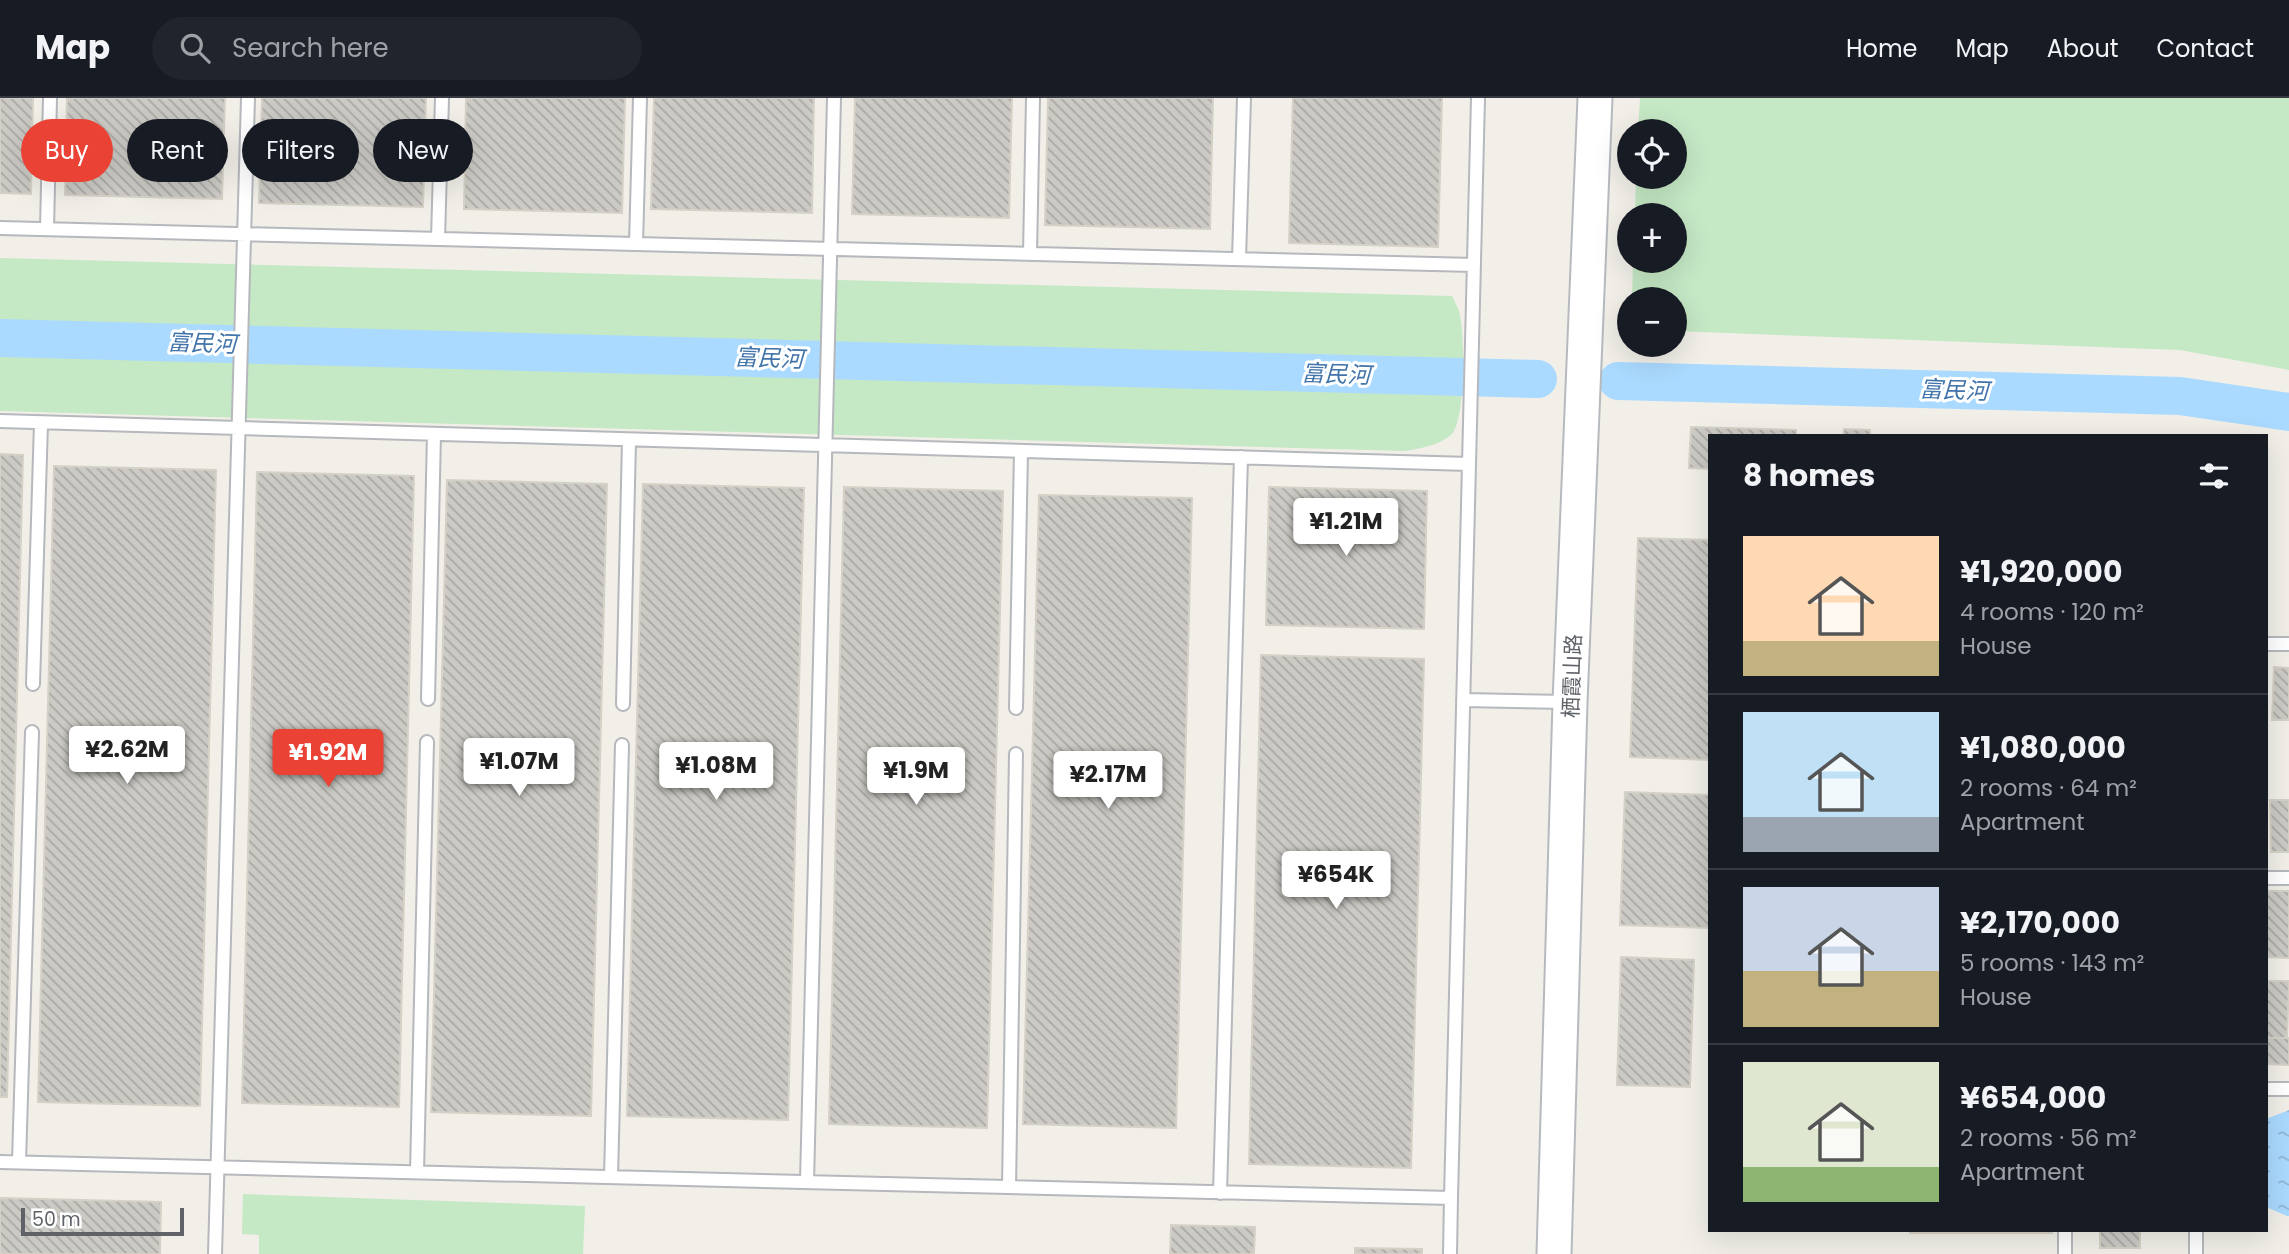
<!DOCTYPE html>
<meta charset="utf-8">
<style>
:root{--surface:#171b24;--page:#20242c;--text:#f1f3f6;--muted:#9ea1a6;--line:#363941;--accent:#ea4335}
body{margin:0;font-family:Poppins,"Noto Sans SC",sans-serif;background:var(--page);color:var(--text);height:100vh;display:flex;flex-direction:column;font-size:26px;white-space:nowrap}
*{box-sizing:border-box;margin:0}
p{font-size:23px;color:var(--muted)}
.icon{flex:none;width:38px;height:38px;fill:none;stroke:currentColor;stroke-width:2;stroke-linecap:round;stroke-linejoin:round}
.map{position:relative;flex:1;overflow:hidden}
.details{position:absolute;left:1708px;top:336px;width:560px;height:798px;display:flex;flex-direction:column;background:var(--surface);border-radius:0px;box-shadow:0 7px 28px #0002}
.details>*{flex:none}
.top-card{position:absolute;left:21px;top:21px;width:665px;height:63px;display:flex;gap:14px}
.fabs{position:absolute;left:1617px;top:21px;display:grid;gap:14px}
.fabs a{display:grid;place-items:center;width:70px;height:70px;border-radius:50%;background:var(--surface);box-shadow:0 7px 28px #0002;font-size:35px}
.scale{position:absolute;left:21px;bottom:18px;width:163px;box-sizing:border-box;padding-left:7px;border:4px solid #5f6368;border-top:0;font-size:19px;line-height:24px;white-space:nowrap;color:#5f6368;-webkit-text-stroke:5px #fff;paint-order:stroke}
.price{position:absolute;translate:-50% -60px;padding:0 16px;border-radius:7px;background:#fff;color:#222;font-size:23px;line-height:46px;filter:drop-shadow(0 2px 4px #0008)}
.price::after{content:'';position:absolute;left:50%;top:42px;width:21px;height:16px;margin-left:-10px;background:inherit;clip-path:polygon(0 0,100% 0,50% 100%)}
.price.active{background:var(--accent);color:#fff}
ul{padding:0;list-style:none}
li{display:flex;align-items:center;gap:21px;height:175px;padding:0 35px}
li+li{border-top:2px solid var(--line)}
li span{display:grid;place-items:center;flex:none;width:196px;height:140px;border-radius:0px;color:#555}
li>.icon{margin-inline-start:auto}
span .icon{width:84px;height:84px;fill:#fffc;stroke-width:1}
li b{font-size:30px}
h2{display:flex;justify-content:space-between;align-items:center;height:84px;padding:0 35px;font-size:30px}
.chip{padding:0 24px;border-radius:32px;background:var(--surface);box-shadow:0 7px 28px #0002;font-size:24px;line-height:63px}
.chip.active{background:var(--accent);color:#fff}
header{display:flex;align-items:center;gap:42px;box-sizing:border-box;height:98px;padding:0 35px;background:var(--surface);border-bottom:2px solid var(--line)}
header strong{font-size:33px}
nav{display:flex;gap:38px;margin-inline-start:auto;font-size:24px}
.search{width:490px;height:63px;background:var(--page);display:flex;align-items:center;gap:18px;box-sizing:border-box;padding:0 24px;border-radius:38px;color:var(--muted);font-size:26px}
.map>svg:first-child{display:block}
.green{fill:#c5e8c5}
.water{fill:url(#water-ripples)}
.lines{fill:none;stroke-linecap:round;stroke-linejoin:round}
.river{stroke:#aadaff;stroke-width:38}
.building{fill:url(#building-back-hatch);stroke:#d6d1c6;stroke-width:2}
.lane-casing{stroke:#b5b8bc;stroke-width:16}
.secondary-casing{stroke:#b6babf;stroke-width:37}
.lane{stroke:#fff;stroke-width:12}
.secondary{stroke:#fff;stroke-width:33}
.labels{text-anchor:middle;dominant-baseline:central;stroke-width:6;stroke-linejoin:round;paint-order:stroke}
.street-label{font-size:21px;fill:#5f6368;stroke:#fff}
.water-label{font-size:23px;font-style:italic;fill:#4174aa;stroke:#fff}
</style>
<header>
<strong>Map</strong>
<div class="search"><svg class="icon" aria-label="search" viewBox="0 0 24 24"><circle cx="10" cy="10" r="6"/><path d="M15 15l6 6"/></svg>Search here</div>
<nav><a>Home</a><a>Map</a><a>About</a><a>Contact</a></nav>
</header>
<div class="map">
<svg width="2289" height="1156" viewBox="0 0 2289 1156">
<defs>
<pattern id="water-ripples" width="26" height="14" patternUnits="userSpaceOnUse" patternTransform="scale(1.75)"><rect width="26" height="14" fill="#aadaff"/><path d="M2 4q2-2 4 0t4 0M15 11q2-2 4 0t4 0" fill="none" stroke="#8eb4d2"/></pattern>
<pattern id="building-back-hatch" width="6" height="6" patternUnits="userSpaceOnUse" patternTransform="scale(1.75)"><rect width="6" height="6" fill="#cccac5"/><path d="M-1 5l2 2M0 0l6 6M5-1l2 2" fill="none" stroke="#a9a8a4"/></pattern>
</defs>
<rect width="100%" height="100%" fill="#f1efe8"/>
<path class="green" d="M 1640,0 L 2289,0 L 2289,272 L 2180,252 L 1675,233 L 1675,201 L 1632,201 L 1633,163 L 1675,163 L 1675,117 L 1635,117 L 1636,79 L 1675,79 L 1675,33 L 1638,33 Z
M 0,160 L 1452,198 C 1454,202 1457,208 1459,213 C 1465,233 1466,323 1451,337 C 1438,348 1421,350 1405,353 L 0,313 Z
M 243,1096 L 585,1108 L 583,1156 L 259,1156 L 259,1137 L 242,1136 Z"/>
<path class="water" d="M 2289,1012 L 2289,1118 L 2287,1118 L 2266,1109 L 2266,1021 Z"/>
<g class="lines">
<path class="river" d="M 0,240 L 1538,281
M 1618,283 L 2180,298 L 2289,314"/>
</g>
<path class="building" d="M 0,0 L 33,0 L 31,96 L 0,95 Z
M 67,0 L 225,0 L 222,101 L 65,97 Z
M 262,0 L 426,0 L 423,109 L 259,105 Z
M 466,0 L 625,0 L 622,115 L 464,111 Z
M 654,0 L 814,0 L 812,115 L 651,111 Z
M 855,0 L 1012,0 L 1009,120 L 852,116 Z
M 1048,0 L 1213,0 L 1210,131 L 1045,127 Z
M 1293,0 L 1442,0 L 1438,149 L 1289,145 Z
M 1691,329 L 1796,332 L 1796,338 L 1710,338 L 1710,371 L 1689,370 Z
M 1844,331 L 1870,332 L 1870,338 L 1843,338 Z
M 0,356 L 23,357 L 7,999 L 0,999 Z
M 54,368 L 216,372 L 200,1008 L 38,1004 Z
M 257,374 L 414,378 L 399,1009 L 242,1005 Z
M 447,382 L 607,386 L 591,1018 L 431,1014 Z
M 643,386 L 804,390 L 788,1022 L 627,1018 Z
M 844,389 L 1003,393 L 987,1030 L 829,1026 Z
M 1269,389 L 1427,393 L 1424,531 L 1266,527 Z
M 1039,397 L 1192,400 L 1176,1030 L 1023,1026 Z
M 1638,440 L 1710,442 L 1710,662 L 1630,659 Z
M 1261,557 L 1424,561 L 1411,1070 L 1249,1066 Z
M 2274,569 L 2289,570 L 2289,622 L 2272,622 Z
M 1625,694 L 1710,697 L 1710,830 L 1620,827 Z
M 2270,702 L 2289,702 L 2289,754 L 2271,754 Z
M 2266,793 L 2289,793 L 2289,860 L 2266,859 Z
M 1621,859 L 1694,862 L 1690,989 L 1617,987 Z
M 2266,883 L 2289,883 L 2287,940 L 2266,940 Z
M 2266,940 L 2289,940 L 2289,967 L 2266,966 Z
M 0,1100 L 161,1104 L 160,1156 L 0,1156 Z
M 1171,1127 L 1255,1129 L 1254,1156 L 1170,1156 Z
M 1910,1132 L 2052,1132 L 2052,1135 L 1910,1135 Z
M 2100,1132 L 2140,1132 L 2140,1150 L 2100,1150 Z
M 1355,1150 L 1422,1151 L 1422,1156 L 1355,1156 Z"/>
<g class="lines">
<defs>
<path id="lane" d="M 0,130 L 1474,167
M 47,131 L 50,0
M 438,141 L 442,0
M 636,146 L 640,0
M 1030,156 L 1033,0
M 1239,161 L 1244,0
M 0,323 L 1469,366
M 2266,546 L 2289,546
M 33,586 L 41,325
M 428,601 L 434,336
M 1463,602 L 1568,604
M 623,606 L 629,342
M 1016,610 L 1021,353
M 2266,780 L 2289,780
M 2266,991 L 2289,991
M 0,1064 L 1451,1100 L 1478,0
M 19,1064 L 32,634
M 417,1074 L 427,644
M 611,1079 L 622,647
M 807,1084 L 834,0
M 1009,1089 L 1016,656
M 1220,1095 L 1241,359
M 215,1156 L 248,0
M 1450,1156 L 1451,1100
M 2065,1156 L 2065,1132
M 2196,1156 L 2196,1132"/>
<path id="secondary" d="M 1554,1156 L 1570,604 L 1595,0"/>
</defs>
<use href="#lane" class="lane-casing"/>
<use href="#secondary" class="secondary-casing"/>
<use href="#lane" class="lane"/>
<use href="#secondary" class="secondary"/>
</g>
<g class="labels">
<g class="street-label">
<text transform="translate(1572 578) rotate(-88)">栖霞山路</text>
</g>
<g class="water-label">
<text transform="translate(202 245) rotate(2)">富民河</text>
<text transform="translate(769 260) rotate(2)">富民河</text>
<text transform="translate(1336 276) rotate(2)">富民河</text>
<text transform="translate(1954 292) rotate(2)">富民河</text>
</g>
</g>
</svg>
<div class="fabs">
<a><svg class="icon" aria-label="locate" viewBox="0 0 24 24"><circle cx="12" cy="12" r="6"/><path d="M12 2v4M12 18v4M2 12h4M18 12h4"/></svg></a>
<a>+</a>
<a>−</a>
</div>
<div class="scale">50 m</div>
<b class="price" style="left:1346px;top:460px">¥1.21M</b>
<b class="price" style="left:127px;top:688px">¥2.62M</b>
<b class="price active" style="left:328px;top:691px">¥1.92M</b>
<b class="price" style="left:519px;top:700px">¥1.07M</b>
<b class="price" style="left:716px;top:704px">¥1.08M</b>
<b class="price" style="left:916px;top:709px">¥1.9M</b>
<b class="price" style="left:1108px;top:713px">¥2.17M</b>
<b class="price" style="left:1336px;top:813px">¥654K</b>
<div class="top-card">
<a class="chip active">Buy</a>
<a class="chip">Rent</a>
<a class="chip">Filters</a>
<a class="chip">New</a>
</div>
<section class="details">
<h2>8 homes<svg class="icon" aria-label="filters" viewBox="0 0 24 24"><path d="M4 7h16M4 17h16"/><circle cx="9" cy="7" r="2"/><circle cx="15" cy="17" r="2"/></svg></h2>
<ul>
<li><span style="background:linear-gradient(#ffd9b3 75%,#c2b280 0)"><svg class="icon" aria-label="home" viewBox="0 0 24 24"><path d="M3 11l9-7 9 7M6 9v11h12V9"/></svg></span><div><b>¥1,920,000</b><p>4 rooms · 120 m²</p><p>House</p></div></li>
<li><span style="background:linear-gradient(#bfe0f5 75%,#9aa5b1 0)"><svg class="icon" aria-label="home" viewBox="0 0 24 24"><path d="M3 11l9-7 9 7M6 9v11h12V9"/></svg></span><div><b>¥1,080,000</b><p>2 rooms · 64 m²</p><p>Apartment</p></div></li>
<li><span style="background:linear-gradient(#c9d6e8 60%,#c2b280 0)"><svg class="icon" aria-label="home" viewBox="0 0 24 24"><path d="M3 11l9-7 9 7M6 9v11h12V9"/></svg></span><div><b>¥2,170,000</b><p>5 rooms · 143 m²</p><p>House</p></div></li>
<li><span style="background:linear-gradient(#dfe7d0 75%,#8fb573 0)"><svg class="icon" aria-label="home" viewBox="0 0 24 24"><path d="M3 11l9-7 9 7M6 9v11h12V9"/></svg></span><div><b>¥654,000</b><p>2 rooms · 56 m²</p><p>Apartment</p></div></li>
</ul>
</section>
</div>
